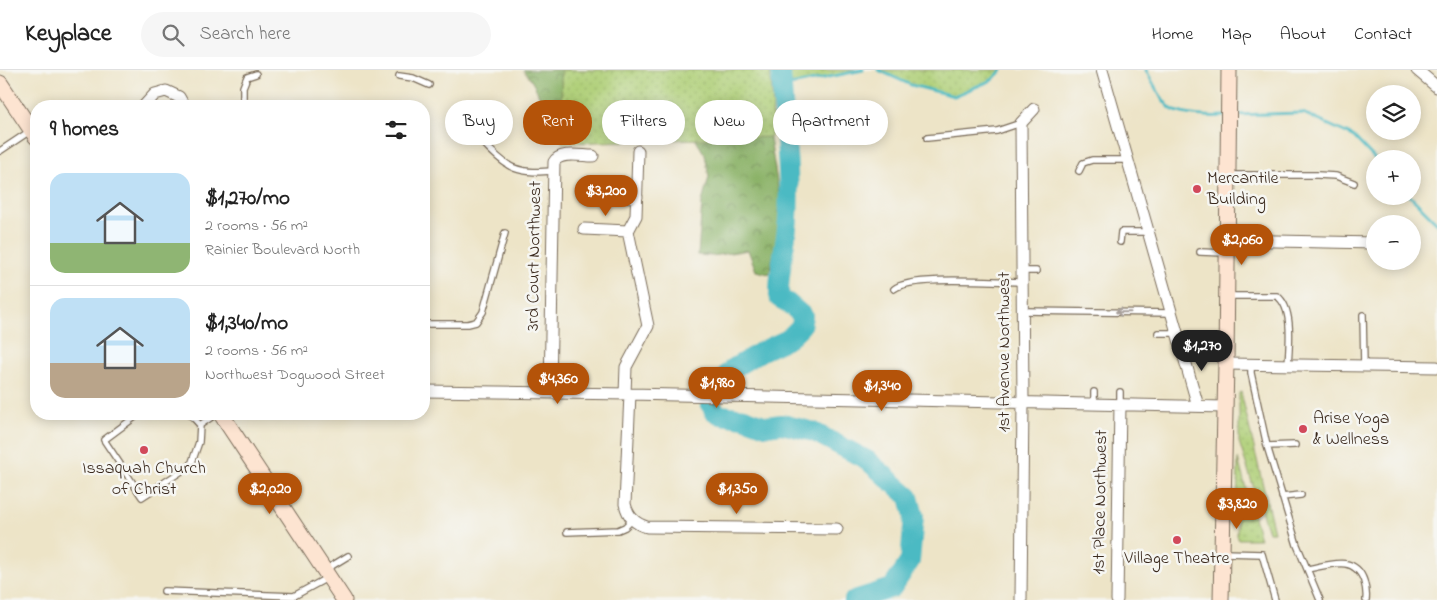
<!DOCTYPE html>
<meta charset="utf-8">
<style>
:root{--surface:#fff;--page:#f6f6f6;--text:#222;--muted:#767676;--line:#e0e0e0;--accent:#b45309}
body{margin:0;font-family:"Indie Flower",sans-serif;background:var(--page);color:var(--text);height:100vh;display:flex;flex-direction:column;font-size:19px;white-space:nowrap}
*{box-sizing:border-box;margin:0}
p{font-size:16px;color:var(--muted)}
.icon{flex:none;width:28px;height:28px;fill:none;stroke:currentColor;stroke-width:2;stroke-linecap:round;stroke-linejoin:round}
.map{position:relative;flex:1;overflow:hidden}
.sheet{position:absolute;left:30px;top:30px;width:400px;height:320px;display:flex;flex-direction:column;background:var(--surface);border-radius:20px;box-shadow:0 2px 12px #0003}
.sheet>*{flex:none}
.top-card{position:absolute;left:445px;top:30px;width:475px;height:45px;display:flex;gap:10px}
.fabs{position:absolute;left:1366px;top:15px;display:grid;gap:10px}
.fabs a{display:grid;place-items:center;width:55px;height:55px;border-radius:50%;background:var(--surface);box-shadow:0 2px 12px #0003;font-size:25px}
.price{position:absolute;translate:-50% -42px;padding:0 11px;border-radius:18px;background:var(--accent);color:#fff;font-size:16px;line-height:32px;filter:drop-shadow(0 1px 2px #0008)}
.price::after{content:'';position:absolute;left:50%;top:30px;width:15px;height:11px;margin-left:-8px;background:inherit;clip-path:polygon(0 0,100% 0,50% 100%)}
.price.active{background:#222;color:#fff}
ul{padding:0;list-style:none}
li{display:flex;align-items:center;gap:15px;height:125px;padding:0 20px}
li+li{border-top:1px solid var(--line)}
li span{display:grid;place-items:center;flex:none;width:140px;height:100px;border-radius:15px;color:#555}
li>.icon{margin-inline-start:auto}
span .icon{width:60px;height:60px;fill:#fffc;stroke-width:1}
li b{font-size:21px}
h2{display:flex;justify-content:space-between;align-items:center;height:60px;padding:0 20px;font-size:21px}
.tag{padding:0 18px;border-radius:22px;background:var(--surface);box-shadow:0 2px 12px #0003;font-size:18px;line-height:45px}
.tag.active{background:var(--accent);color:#fff}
header{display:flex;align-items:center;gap:30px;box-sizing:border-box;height:70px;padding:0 25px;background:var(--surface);border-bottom:1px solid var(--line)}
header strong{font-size:24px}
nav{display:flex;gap:28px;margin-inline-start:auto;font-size:18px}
.search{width:350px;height:45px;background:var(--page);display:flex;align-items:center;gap:12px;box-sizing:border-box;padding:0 18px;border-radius:28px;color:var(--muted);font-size:19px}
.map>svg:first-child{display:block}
.forest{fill:url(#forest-crowns);stroke:#636e43}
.park{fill:url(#park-dots);stroke:#757c4a}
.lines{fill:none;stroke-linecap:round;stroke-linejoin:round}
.stream{stroke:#4bbac3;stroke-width:3}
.river{stroke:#4bbac3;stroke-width:20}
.lane-casing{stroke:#796b59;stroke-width:8}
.street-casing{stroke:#796b59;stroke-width:13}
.secondary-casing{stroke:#796b59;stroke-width:17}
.lane{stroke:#fff;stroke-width:5.5}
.street{stroke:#fff;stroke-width:11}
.secondary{stroke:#fde4d1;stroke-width:15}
.oneway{stroke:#a79f9a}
.poi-dot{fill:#d1495b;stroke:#f6f6f2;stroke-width:2}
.labels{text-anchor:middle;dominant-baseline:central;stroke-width:5;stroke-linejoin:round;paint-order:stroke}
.poi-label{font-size:18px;fill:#3b2a1e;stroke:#f6f6f2;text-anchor:start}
.street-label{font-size:18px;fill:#3b2a1e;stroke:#f6f6f2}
</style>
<header>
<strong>Keyplace</strong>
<div class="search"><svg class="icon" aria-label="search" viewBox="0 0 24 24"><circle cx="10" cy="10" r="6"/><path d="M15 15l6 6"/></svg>Search here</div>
<nav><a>Home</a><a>Map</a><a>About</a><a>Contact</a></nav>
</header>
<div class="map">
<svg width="1437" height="530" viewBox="0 0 1437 530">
<defs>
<pattern id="forest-crowns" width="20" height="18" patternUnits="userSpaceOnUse" patternTransform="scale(1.25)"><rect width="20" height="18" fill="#8bb268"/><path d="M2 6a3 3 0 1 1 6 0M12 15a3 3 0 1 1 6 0" fill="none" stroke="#739155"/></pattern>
<pattern id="park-dots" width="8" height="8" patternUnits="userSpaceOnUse" patternTransform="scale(1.25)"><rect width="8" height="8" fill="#afcf77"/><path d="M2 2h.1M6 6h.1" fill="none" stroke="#97b266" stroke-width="1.8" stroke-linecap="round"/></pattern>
</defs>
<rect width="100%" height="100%" fill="#f6f6f2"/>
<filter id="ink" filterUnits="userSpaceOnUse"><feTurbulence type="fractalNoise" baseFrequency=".02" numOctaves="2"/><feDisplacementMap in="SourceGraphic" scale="10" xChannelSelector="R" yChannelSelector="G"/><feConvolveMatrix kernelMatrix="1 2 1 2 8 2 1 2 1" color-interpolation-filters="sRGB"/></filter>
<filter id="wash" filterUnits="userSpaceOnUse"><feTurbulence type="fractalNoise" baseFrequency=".0096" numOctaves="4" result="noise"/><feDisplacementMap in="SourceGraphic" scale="20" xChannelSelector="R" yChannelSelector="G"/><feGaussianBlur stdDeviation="1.12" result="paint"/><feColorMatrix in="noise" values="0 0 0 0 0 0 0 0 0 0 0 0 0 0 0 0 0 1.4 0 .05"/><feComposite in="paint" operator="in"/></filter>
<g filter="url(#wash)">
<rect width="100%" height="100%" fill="#ede4c7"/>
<path class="forest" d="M 523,0 L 591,0 L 767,50 L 781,136 L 777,169 L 769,204 L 756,201 L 748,180 L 712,186 L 698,185 L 702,132 L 709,107 L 705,85 L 693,65 L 586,68 L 546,66 C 542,37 543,23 523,0 Z"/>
<path class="park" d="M 561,0 L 770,0 L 773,35 L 771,67 L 562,73 Z
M 781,0 L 863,0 L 781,17 Z
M 878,0 L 1002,0 L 992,10 L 954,26 L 911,15 Z
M 1241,322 L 1274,462 L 1268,462 L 1239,372 L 1239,323 Z
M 1238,389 L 1260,469 L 1237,469 Z"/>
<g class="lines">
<path class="stream" d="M 878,0 L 911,15 L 954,26 L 992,10 L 1002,0
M 1146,0 C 1151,10 1163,34 1173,40 C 1185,46 1211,47 1224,46
M 781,17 L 863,0
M 1233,45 L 1303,43 L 1353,66 L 1375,89
M 1410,126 L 1437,153"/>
<path class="river" d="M 781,0 C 783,49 791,99 788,149 C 786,175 778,201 779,228 L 788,233 L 803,246 L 801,256 L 788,269 L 762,281 L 732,299 L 711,323 L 710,333 L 714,341 L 721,345 L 744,348 L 766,356 L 782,354 L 814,362 L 867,390 L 909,427 L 914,446 L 910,491 L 892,518 L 854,530"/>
</g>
</g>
<g filter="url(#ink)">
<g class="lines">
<defs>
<path id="lane" d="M 399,6 L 413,8 L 429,15
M 243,36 L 243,17 L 247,7 L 256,4
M 457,44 C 470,58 498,92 514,98 C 527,103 540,102 554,101
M 927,68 L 997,61 L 1021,53
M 0,81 L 30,61
M 1079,101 L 1083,93 L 1092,90 L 1129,90
M 1228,105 L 1317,105 L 1336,106 L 1354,113
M 1120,172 L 1121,162 L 1148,162
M 1200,182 L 1225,183
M 1022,201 L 1036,201
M 894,219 C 911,205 996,212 1022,212
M 1227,226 L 1277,226 C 1294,238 1289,276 1288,295
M 1022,241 L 1172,243
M 1363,245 L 1364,296
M 424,254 L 468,254 L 476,252 L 483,242 L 505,163
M 1158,263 L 1177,263
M 1251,295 L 1251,303 L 1267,376 L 1297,475 L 1320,530
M 1094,334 L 1094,322
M 1120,334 L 1120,322
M 139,344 L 104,370 L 142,427 L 191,395 L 199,372 L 200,355 L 190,344
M 200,355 L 216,344
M 1267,376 L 1295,375
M 1282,427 L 1301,425
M 567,462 L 618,460 L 625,457 L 632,450
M 1224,483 L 1262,484 L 1275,530
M 1308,499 C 1329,495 1355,484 1364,511 C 1366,518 1367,522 1366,530
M 325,500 L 348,486
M 164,521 L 294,526 L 327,508"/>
<path id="street" d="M 1102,0 L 1198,336
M 1417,0 L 1437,17
M 144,36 L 155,24 L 166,21 L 179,27 L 184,36
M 585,125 L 637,127
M 584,159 L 628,161
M 1227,170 L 1375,173
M 1226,294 L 1437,297
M 424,321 L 630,324 L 1225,337
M 550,322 L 554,92 C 560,81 581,86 593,86
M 625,324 L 626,297 L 648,256 L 628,161 L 636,146 L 638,81
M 630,324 L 625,434 C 628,447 635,454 647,457 L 837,459
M 1021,530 L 1023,332 L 1021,53 L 1034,39
M 1117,530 L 1120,334"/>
<path id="secondary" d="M 0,13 L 36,67
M 221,344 L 344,530
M 1221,530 L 1226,293 L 1229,0"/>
</defs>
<use href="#lane" class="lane-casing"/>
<use href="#street" class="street-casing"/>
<use href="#secondary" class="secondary-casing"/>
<use href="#lane" class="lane"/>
<use href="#street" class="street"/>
<use href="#secondary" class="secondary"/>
</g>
<defs><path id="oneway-shaft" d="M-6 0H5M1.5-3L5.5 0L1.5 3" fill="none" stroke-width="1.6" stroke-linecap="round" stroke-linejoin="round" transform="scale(1.25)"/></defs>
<use class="oneway" href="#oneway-shaft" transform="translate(1123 242) rotate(-179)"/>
</g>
<g class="poi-dot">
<circle cx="1197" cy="119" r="5"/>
<circle cx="1303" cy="359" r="5"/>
<circle cx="144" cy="380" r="5"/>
<circle cx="1177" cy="470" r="5"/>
</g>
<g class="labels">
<g class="poi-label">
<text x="1207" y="109">Mercantile<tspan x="1207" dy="21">Building</tspan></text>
<text x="1313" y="349">Arise Yoga<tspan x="1313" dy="21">&amp; Wellness</tspan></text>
<text x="144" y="399" text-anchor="middle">Issaquah Church<tspan x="144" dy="21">of Christ</tspan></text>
<text x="1177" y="489" text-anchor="middle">Village Theatre</text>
</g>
<g class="street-label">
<text transform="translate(535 186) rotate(-89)">3rd Court Northwest</text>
<text transform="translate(1005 282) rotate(-90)">1st Avenue Northwest</text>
<text transform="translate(1101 432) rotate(-89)">1st Place Northwest</text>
</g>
</g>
</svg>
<div class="fabs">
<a><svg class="icon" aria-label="layers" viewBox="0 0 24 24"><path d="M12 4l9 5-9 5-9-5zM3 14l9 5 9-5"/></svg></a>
<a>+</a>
<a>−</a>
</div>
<b class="price" style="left:606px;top:147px">$3,200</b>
<b class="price" style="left:1242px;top:196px">$2,060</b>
<b class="price active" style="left:1202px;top:302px">$1,270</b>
<b class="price" style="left:558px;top:335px">$4,360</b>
<b class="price" style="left:717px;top:339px">$1,980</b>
<b class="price" style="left:882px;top:342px">$1,340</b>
<b class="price" style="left:270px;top:445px">$2,020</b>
<b class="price" style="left:737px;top:445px">$1,350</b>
<b class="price" style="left:1237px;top:460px">$3,820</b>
<div class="top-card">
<a class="tag">Buy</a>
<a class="tag active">Rent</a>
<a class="tag">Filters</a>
<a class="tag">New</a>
<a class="tag">Apartment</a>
</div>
<section class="sheet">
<h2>9 homes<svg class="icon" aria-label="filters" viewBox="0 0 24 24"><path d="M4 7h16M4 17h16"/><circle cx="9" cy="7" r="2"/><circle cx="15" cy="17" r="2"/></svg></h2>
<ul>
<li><span style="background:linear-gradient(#bfe0f5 70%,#8fb573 0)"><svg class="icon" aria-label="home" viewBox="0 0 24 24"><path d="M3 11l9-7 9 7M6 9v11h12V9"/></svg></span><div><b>$1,270/mo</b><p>2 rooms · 56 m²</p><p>Rainier Boulevard North</p></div></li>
<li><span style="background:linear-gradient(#bfe0f5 65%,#b9a48a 0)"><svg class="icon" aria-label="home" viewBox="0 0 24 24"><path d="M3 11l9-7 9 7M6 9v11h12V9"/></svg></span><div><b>$1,340/mo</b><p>2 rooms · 56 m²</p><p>Northwest Dogwood Street</p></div></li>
</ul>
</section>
</div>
